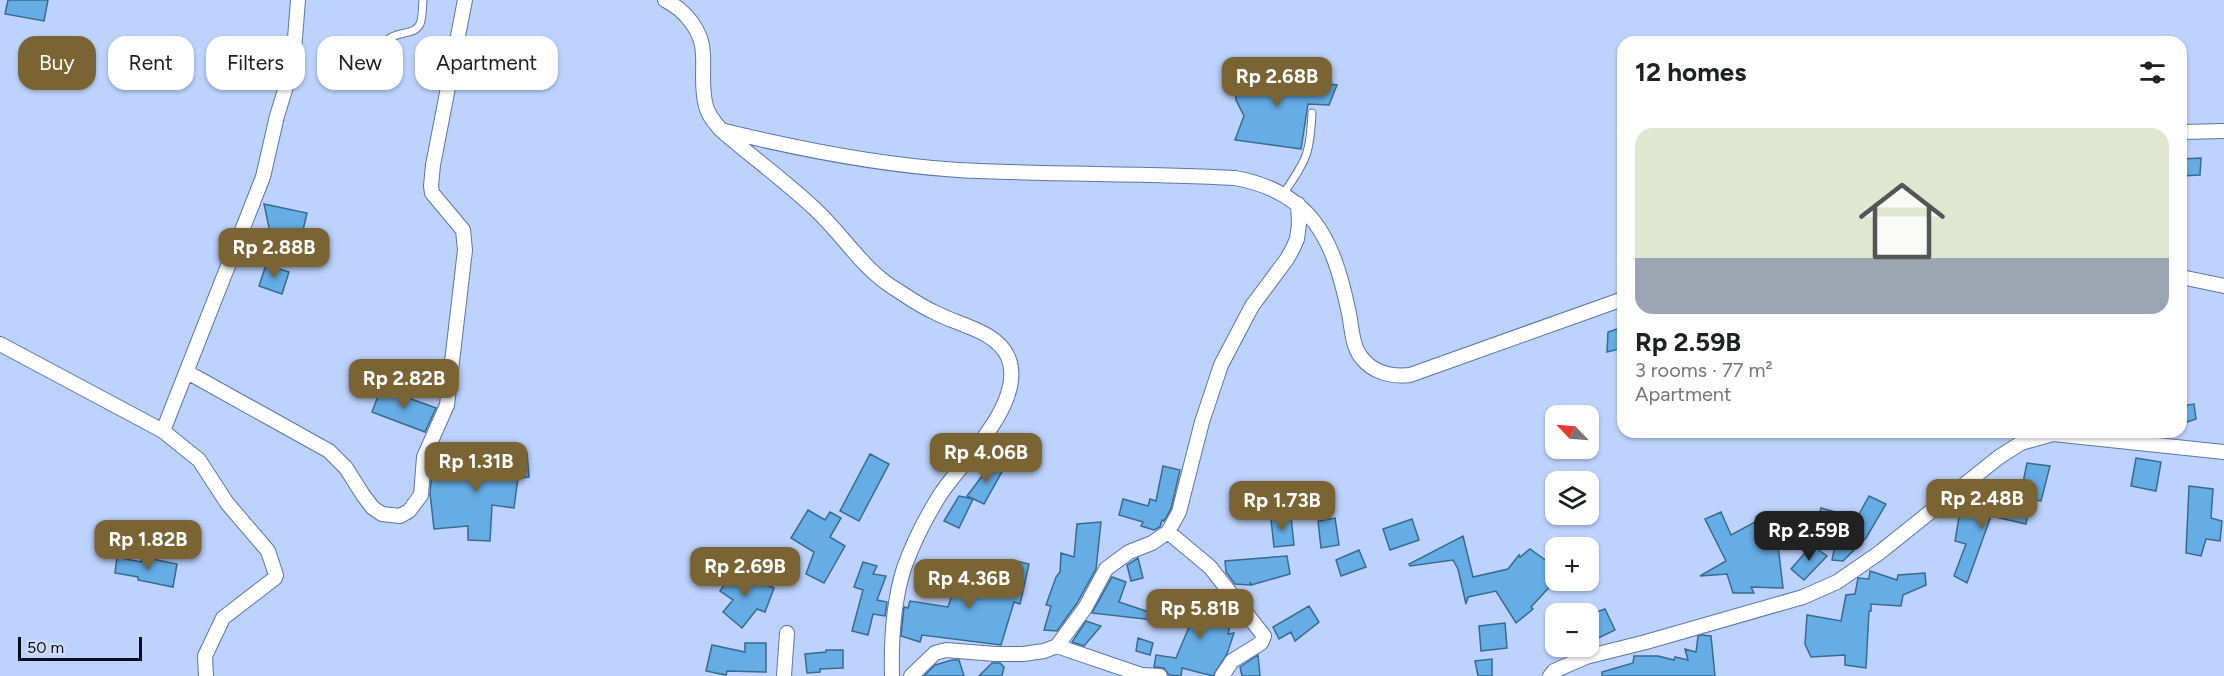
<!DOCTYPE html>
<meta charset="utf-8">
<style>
:root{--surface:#fff;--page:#f6f6f6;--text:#202124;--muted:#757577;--line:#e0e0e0;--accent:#7b6434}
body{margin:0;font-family:Figtree,sans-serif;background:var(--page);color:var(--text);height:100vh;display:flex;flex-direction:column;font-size:22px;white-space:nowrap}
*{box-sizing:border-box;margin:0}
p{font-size:20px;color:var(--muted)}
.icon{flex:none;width:33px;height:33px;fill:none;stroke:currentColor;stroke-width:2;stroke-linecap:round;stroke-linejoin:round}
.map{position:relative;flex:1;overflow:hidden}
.side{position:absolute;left:1617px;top:36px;width:570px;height:402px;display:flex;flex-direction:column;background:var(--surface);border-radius:18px;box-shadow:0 2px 4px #0004}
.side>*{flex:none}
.hud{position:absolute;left:18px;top:36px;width:570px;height:54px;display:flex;gap:12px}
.needle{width:39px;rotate:295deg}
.buttons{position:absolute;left:1545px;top:405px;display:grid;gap:12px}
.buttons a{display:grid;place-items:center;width:54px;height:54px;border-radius:12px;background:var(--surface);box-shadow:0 2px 4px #0004;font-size:30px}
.scale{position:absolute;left:18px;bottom:15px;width:124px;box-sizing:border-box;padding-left:6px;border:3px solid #050c1e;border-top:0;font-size:16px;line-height:21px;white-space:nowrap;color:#050c1e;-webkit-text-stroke:4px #d4dff5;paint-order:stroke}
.price{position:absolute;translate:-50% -51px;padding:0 14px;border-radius:12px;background:var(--accent);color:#fff;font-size:20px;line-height:39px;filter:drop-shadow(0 2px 3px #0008)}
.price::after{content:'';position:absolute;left:50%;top:36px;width:18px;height:14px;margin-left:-9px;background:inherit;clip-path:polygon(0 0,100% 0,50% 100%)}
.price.active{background:#222;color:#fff}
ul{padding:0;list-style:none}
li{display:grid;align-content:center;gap:12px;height:318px;padding:0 18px}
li+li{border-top:2px solid var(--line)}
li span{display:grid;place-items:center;height:186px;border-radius:18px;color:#555}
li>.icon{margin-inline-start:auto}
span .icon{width:108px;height:108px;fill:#fffc;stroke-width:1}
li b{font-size:26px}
h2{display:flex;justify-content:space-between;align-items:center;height:72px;padding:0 18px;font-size:26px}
.chip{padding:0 21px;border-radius:18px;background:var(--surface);box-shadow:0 2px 4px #0004;font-size:21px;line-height:54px}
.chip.active{background:var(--accent);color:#fff}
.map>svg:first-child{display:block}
.building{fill:#66ade6;stroke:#396a8f;stroke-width:1.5}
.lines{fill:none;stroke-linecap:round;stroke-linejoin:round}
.service-casing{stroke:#5d75a5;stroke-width:9}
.minor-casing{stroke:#5d75a5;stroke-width:16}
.service{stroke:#fff;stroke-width:7}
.minor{stroke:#fff;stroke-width:14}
</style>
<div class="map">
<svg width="2224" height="676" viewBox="0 0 2224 676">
<rect width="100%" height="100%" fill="#bdd2fd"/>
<path class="building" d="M 8,0 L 48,0 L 44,21 L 5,14 Z
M 385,55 L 398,54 L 397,74 L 381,73 L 382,57 Z
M 1234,73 L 1310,79 L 1310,82 L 1337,85 L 1329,105 L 1308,104 L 1301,149 L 1235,140 L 1244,116 L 1236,100 Z
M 2201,158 L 2200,175 L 2181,176 L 2181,159 Z
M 264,204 L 307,213 L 300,243 L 271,237 Z
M 266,265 L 289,272 L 282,294 L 259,286 Z
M 1623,327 L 1623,348 L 1607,352 L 1608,332 Z
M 381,388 L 436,408 L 425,432 L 372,412 Z
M 2194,404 L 2196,419 L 2181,424 L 2181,406 Z
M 527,453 L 529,477 L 518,478 L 514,508 L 492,505 L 490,541 L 468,540 L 468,526 L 434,529 L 430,493 L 432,473 L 469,467 L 468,461 L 497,458 L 496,455 Z
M 870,454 L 889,464 L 859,521 L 840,511 Z
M 2136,458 L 2161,462 L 2156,491 L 2131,486 Z
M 992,463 L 1004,468 L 984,504 L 967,496 Z
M 2027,463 L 2050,466 L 2041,501 L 2020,497 Z
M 1163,466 L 1180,470 L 1171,509 L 1164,521 L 1162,520 L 1160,527 L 1154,530 L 1141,526 L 1143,522 L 1119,515 L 1123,499 L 1148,506 L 1150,499 L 1156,501 Z
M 2189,486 L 2213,489 L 2211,518 L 2222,521 L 2220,541 L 2206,539 L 2201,556 L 2186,553 Z
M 959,496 L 973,499 L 959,528 L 944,521 Z
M 1869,496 L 1886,504 L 1866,538 L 1843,561 L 1832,560 L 1839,527 L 1817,521 L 1821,508 L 1857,518 Z
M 1985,497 L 1993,501 L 2029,508 L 2026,524 L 1991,516 L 1967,583 L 1954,576 L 1966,544 L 1955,541 L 1959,517 L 1961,517 L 1966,506 L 1978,508 Z
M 808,510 L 825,520 L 830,512 L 841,518 L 830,537 L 845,546 L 824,583 L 806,574 L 814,552 L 791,538 Z
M 1721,512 L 1731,535 L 1755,522 L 1756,526 L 1777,522 L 1779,537 L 1777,537 L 1783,588 L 1751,587 L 1754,593 L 1733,593 L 1727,574 L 1700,576 L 1726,561 L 1705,519 Z
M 1291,517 L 1294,545 L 1274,547 L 1271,519 Z
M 1335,518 L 1339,545 L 1321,548 L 1318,521 Z
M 1412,519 L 1419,540 L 1390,550 L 1383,529 Z
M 1101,522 L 1096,569 L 1077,603 L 1057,631 L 1044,630 L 1051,606 L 1046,605 L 1056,577 L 1060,572 L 1061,553 L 1074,557 L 1077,524 Z
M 1463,536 L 1473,577 L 1508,569 L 1519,555 L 1520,557 L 1530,549 L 1548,562 L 1556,575 L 1556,580 L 1531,607 L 1533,609 L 1516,623 L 1496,591 L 1468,597 L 1466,604 L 1458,569 L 1453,560 L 1410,566 L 1409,564 Z
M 1812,545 L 1827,556 L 1804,580 L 1791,569 Z
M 1359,550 L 1366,567 L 1341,576 L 1336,560 Z
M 1287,556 L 1290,574 L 1251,585 L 1250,582 L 1250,585 L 1235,584 L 1226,572 L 1225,561 Z
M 117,557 L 141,562 L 142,557 L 177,564 L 173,587 L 138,580 L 138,577 L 115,573 Z
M 1138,558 L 1143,578 L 1131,581 L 1127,565 Z
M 1016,561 L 1029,564 L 1020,604 L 1014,602 L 1001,645 L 922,635 L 920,642 L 901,636 L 904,607 L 908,608 L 910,601 L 948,607 L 959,574 L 973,575 L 1007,585 Z
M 863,562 L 877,566 L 873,574 L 886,576 L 877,600 L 887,602 L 885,616 L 873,614 L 868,635 L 852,631 L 863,590 L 854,587 Z
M 1870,571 L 1897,580 L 1898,575 L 1925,573 L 1926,585 L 1903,595 L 1901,606 L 1871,604 L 1871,611 L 1869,611 L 1866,668 L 1845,665 L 1845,655 L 1811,657 L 1805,644 L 1807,615 L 1841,621 L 1846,595 L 1855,594 L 1858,578 L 1869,579 Z
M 733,572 L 774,588 L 765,612 L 757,609 L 742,628 L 723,612 L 733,600 L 720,591 Z
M 1112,577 L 1126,582 L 1119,602 L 1155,614 L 1153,620 L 1092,613 Z
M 1309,606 L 1319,622 L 1295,641 L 1291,632 L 1279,639 L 1273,627 Z
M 1230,607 L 1233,611 L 1228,634 L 1234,633 L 1227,654 L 1213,676 L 1182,668 L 1181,676 L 1169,675 L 1164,668 L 1154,667 L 1156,655 L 1176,658 L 1189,627 L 1167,621 L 1169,609 Z
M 1605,609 L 1615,630 L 1588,643 L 1588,615 Z
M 1086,621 L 1101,626 L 1084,646 L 1072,642 Z
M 1505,623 L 1507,648 L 1481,651 L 1479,626 Z
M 1702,635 L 1711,636 L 1715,676 L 1602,676 L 1602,672 L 1633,663 L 1634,656 L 1658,656 L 1674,660 L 1675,657 L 1688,660 L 1685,649 L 1696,652 L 1698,636 Z
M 1138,638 L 1153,643 L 1150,655 L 1136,651 Z
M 745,643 L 766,643 L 766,672 L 727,671 L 726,675 L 706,671 L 712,645 L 745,652 Z
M 826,650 L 843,650 L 843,668 L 820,669 L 820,672 L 807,673 L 805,654 L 826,652 Z
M 1258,655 L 1260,676 L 1242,676 L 1240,667 Z
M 1492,659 L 1492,676 L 1478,676 L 1475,661 Z
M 952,660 L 959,660 L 964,676 L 924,676 L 935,665 Z
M 992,663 L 1000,663 L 1004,667 L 1002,676 L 979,676 Z"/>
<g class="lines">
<defs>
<path id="service" d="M 380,52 C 389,26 413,39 420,24 C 423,17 422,7 423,0
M 1284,193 C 1307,159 1310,154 1312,113"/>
<path id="minor" d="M 665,0 C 685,10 703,31 703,55 C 704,72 701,89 706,106 C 708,115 715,123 721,130 C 798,149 879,165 958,170 C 1050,175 1143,173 1235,178 C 1312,192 1333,239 1348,309 C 1352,324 1351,344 1361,357 C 1373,373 1392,377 1410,375 L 1623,299
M 722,131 C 753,158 787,182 816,210 C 844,236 863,270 897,290 C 909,298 922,307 936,313 C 958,325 997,331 1008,357 C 1027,402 962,461 940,495 C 926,517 913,543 904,568 C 893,603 891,639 892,676
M 2181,132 L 2224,131
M 2181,277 L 2224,286
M 0,344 L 163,431 L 199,460 L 227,503 L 268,551 L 276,575 L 275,578 L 223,618 L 205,656 L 206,676
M 187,372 L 329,451 L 346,468 L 363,495 L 373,508 L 382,514 L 400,516 L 409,511 L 421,495 L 424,457 L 447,405 L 465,250 L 463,230 L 432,193 L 431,186 L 433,165 L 465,0
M 163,431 L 263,177 L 277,116 L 293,64 L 298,0
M 1168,532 L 1210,567 L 1264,636 L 1261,643 L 1232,661 L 1222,676
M 1057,646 L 1142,675 L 1160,676
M 784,676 L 787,633
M 911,676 L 935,653 L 946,650 L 995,654 L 1023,654 L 1044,651 L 1057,646 L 1085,608 L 1106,569 L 1129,552 L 1152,543 L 1168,532 L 1179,512 L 1202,422 L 1221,365 L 1252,306 L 1287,259 L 1293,248 L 1297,239 L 1299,224 L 1298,204
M 1550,676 L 1554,671 L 1586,657 L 1646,642 L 1803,597 L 1837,582 L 1879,553 L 1999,457 L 2021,443 L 2053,434 L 2224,452"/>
</defs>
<use href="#service" class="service-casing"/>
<use href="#minor" class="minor-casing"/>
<use href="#service" class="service"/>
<use href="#minor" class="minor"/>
</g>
</svg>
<div class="buttons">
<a><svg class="needle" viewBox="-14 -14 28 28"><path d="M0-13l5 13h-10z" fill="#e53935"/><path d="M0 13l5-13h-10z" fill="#757577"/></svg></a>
<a><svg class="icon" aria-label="layers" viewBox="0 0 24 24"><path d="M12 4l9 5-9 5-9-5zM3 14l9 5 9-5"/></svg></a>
<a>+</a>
<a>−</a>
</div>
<div class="scale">50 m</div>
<b class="price" style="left:1277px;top:108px">Rp 2.68B</b>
<b class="price" style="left:274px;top:279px">Rp 2.88B</b>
<b class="price" style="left:404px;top:410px">Rp 2.82B</b>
<b class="price" style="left:986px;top:484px">Rp 4.06B</b>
<b class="price" style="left:476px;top:493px">Rp 1.31B</b>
<b class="price" style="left:1982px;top:530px">Rp 2.48B</b>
<b class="price" style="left:1282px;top:532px">Rp 1.73B</b>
<b class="price active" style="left:1809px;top:562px">Rp 2.59B</b>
<b class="price" style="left:148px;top:571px">Rp 1.82B</b>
<b class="price" style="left:745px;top:598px">Rp 2.69B</b>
<b class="price" style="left:969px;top:610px">Rp 4.36B</b>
<b class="price" style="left:1200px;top:640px">Rp 5.81B</b>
<div class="hud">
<a class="chip active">Buy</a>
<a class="chip">Rent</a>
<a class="chip">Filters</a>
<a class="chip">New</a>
<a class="chip">Apartment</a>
</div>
<section class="side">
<h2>12 homes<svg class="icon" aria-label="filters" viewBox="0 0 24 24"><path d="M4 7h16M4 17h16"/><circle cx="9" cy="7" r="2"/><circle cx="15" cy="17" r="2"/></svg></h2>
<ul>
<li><span style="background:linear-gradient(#dfe7d0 70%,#9aa5b1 0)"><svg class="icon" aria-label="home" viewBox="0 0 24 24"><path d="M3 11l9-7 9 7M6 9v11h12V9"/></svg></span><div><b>Rp 2.59B</b><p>3 rooms · 77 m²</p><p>Apartment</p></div></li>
</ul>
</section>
</div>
